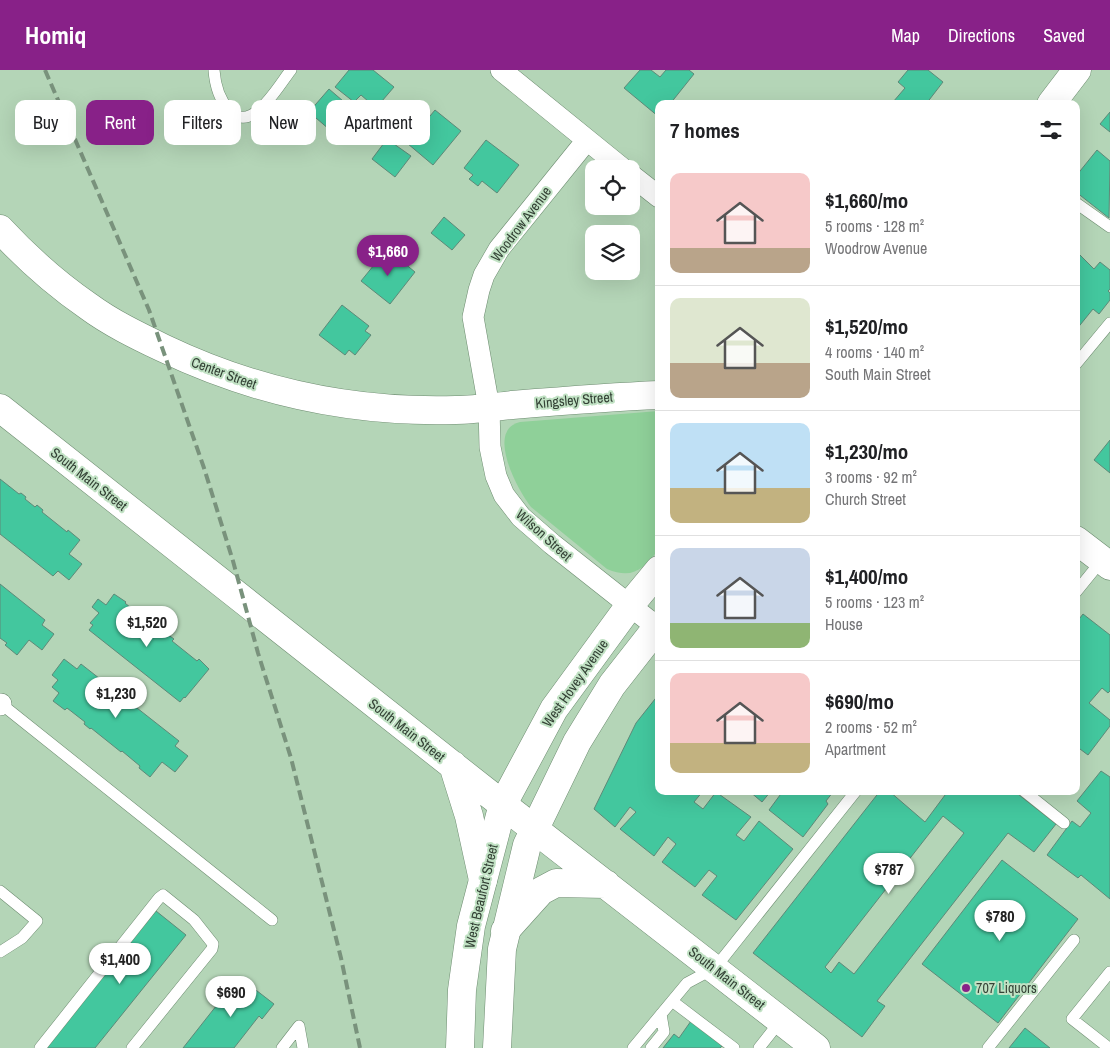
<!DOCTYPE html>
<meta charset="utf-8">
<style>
:root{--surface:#fff;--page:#f6f6f6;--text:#202124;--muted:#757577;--line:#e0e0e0;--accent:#882188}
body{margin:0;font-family:"Archivo Narrow",sans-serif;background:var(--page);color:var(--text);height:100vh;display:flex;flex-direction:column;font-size:19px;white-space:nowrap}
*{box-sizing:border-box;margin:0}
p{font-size:16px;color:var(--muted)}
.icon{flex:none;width:28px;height:28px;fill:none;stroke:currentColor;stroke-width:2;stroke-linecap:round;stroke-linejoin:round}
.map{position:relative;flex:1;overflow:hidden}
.side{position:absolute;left:655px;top:30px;width:425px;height:695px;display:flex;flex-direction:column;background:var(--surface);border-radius:10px;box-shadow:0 5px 20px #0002}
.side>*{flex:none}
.guide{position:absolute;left:15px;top:30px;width:475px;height:45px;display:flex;gap:10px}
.tools{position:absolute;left:585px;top:90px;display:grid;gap:10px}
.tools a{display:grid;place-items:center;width:55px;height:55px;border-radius:10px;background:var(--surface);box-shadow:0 5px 20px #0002;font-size:25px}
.price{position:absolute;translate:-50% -42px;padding:0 11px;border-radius:18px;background:#fff;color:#222;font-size:16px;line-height:32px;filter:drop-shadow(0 1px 2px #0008)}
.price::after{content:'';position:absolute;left:50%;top:30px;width:15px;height:11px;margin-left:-8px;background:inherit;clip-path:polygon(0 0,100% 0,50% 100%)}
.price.on{background:var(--accent);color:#fff}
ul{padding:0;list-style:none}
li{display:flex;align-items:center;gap:15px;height:125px;padding:0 15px}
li+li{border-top:1px solid var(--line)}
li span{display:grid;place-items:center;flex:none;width:140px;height:100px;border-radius:10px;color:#555}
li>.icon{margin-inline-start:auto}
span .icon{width:60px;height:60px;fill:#fffc;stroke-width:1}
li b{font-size:21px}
h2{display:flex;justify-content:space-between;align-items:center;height:60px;padding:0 15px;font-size:21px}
.pill{padding:0 18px;border-radius:10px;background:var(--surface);box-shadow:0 5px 20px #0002;font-size:18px;line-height:45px}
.pill.on{background:var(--accent);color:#fff}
header{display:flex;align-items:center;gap:30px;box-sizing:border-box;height:70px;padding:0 25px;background:var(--accent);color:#fff}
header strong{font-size:24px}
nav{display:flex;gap:28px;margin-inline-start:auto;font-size:18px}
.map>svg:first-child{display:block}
.green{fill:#8fd099}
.building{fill:#43c79e;stroke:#5e8978;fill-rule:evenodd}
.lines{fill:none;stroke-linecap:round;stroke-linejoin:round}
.service-casing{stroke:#6d8c70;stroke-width:12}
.minor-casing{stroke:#6d8c70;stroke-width:22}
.secondary-casing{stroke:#6d8c70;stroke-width:29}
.primary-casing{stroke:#6d8c70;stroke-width:29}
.service{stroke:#fff;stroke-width:11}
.minor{stroke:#fff;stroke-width:21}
.secondary{stroke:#fff;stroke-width:28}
.primary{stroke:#fff;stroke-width:28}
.rail{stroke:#79927c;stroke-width:4;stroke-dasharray:10 5;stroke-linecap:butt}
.poi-dot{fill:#882188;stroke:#c1e2c4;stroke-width:2}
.labels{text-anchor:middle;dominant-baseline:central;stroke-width:4;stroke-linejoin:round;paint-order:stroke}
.street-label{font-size:14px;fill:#334135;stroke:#c1e2c4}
.poi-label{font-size:14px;fill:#334135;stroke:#c1e2c4;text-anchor:start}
</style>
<header>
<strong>Homiq</strong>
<nav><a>Map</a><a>Directions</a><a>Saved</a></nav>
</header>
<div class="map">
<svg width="1110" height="978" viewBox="0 0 1110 978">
<rect width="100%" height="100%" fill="#b4d5b7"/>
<path class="green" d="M 659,341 L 659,479 C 643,499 633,510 607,499 L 531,437 C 518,421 485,360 520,352 Z"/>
<path class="building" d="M 349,0 L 373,0 L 394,17 L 376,38 L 361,25 L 354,32 L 335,17 Z
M 640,0 L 651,0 L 660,7 L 666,0 L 689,0 L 694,4 L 670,34 L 659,34 L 659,47 L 624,18 Z
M 908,0 L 928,0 L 943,12 L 926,34 L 920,31 L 918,34 L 896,34 L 893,32 L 905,18 L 898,12 Z
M 329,19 L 357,43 L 337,66 L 309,42 Z
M 417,36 L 430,46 L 435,40 L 461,61 L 433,95 L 395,63 Z
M 1110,42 L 1110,62 L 1100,54 Z
M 387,69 L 411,86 L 395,107 L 372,89 Z
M 486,70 L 519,95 L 497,123 L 482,111 L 478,116 L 469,109 L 473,105 L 464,98 Z
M 1097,80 L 1110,91 L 1109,148 L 1076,122 L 1076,106 Z
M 444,147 L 465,165 L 452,180 L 431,163 Z
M 387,179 L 415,202 L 390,234 L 361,211 Z
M 1076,181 L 1094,199 L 1100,192 L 1110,200 L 1110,219 L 1108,221 L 1110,223 L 1110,230 L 1099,244 L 1093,239 L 1076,260 Z
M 342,235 L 369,256 L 365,261 L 371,265 L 355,285 L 349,280 L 345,285 L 319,265 Z
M 1110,370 L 1110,403 L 1094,390 Z
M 0,409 L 19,424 L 21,423 L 26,427 L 25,429 L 35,437 L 37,435 L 43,440 L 42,442 L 67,462 L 68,460 L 80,470 L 69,484 L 82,494 L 69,510 L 58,501 L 53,506 L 0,464 Z
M 0,514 L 45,550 L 42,555 L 54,564 L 42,580 L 29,570 L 17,585 L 5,575 L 7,573 L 0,568 Z
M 114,524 L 126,532 L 125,533 L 149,553 L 151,551 L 157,556 L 156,558 L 166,566 L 167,564 L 174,569 L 172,571 L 197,591 L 199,589 L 209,599 L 185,628 L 184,627 L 180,632 L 89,560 L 93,555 L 90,553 L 99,543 L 92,537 L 98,529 L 106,535 Z
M 1083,544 L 1110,565 L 1110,621 L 1108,623 L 1102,618 L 1089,633 L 1110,650 L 1110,656 L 1088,685 L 1076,676 L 1076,606 L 1079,602 L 1076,599 L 1076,553 Z
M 64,589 L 77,599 L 81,594 L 179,671 L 175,676 L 188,686 L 175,702 L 162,692 L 150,707 L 139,698 L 140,696 L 122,681 L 121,682 L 91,658 L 90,659 L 84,654 L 85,652 L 67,638 L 65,640 L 53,631 L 59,623 L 52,617 L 58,610 L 52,605 Z
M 659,624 L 659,701 L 657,704 L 659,705 L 659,721 L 703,721 L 694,732 L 703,739 L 716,722 L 751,747 L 736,765 L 744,771 L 759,751 L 793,779 L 736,850 L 702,825 L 717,806 L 709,800 L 695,817 L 662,792 L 676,774 L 668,767 L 654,786 L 620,759 L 636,742 L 630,737 L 615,757 L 594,739 L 636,653 Z
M 1101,701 L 1110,707 L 1110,829 L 1081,805 L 1078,808 L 1047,785 L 1072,751 L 1080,757 L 1091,743 L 1077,731 Z
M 749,721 L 771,721 L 762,732 Z
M 783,721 L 831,721 L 833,722 L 826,731 L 828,734 L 803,767 L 769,740 Z
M 880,721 L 889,721 L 925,752 L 948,721 L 1014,721 L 1056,754 L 1034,782 L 1008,763 L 877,931 L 885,936 L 862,967 L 753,883 ZM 943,746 L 964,763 L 854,904 L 839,892 L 831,903 L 825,897 Z
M 1002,790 L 1078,849 L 998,953 L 922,894 Z
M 156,841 L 186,865 L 95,978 L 45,978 Z
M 239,907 L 274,934 L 262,949 L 259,946 L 234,978 L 183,978 Z
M 691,951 L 722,976 L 720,978 L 663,978 L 674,964 L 679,968 Z
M 1025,958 L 1050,978 L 1009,978 Z"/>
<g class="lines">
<defs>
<path id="service" d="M 214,0 C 215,14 219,29 229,40 C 251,66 278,16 291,0
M 1076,133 L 1110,157
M 1076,294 L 1110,253
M 1076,522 L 1102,490
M 0,633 L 272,850
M 1024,721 L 1064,753
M 0,821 L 37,851 L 22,868 L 0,882
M 672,931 L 734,978
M 40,978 L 159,828 L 163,825 L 194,850 L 213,874 L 212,879 L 132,978
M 282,978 L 299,956 L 303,978
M 633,978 L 687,913 L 715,898 L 856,721
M 651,978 L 664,962 L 661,944
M 759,978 L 781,950
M 988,978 L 1074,870
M 1109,978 L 1072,949 L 1110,902"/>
<path id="minor" d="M 501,0 L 623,99
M 587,70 L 499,179 L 484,205 L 479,220 L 473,247 L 489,337 L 490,377 L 496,406 L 504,425 L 521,447 L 552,474 L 657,557
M 631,105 L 659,127
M 0,635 L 1,634"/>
<path id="secondary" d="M 1051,34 L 1077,0
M 460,978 L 462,920 L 471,856 L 503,734 L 554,639 L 630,535 L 659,500
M 497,978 L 502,879 L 527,775 L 577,672 L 612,615 L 659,555"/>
<path id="primary" d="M 0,159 C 26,187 56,214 88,236 C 111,253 138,266 163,278 C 255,322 354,343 456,340 C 474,340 493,337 512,335 C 561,331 610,327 659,325
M 0,338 L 484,720 L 816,978
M 1076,470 L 1110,496
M 453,695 L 469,746 L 483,810
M 505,861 L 541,821 L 556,813 L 606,814"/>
</defs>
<use href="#service" class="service-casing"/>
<use href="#minor" class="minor-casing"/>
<use href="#secondary" class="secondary-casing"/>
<use href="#primary" class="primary-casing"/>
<use href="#service" class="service"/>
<use href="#minor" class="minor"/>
<use href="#secondary" class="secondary"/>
<use href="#primary" class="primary"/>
<path class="rail" d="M 45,0 L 149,240 L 204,398 L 233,491 L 258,583 L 291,688 L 341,888 L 360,978"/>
</g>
<circle class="poi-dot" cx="966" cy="918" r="5"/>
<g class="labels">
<g class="street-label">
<text transform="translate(521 154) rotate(-53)">Woodrow Avenue</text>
<text transform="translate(224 303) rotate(20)">Center Street</text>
<text transform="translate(574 330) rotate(-5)">Kingsley Street</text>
<text transform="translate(89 409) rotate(38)">South Main Street</text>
<text transform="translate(544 465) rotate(42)">Wilson Street</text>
<text transform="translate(575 613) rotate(-55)">West Hovey Avenue</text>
<text transform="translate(407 660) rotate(38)">South Main Street</text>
<text transform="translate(481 826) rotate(-77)">West Beaufort Street</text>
<text transform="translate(727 908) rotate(38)">South Main Street</text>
</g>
<g class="poi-label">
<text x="976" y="918">707 Liquors</text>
</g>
</g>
</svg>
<div class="tools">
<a><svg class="icon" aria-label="locate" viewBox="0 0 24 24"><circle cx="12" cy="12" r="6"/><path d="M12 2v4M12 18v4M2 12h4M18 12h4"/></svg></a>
<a><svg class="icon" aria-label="layers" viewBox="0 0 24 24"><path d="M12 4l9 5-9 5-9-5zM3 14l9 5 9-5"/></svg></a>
</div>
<b class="price on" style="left:388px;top:207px">$1,660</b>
<b class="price" style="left:147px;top:578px">$1,520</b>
<b class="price" style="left:116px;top:649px">$1,230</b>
<b class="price" style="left:889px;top:825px">$787</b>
<b class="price" style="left:1000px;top:872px">$780</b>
<b class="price" style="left:120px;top:915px">$1,400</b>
<b class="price" style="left:231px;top:948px">$690</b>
<div class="guide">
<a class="pill">Buy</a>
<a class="pill on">Rent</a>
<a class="pill">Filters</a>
<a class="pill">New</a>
<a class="pill">Apartment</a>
</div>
<section class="side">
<h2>7 homes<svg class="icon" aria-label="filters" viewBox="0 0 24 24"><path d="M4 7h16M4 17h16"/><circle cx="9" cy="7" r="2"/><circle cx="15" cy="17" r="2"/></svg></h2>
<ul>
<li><span style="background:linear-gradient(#f6c9c9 75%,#b9a48a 0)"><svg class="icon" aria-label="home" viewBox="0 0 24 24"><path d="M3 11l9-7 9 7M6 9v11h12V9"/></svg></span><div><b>$1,660/mo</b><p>5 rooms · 128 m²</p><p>Woodrow Avenue</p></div></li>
<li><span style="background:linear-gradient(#dfe7d0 65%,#b9a48a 0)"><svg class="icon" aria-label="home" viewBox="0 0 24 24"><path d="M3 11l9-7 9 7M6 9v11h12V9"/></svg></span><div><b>$1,520/mo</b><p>4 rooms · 140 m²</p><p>South Main Street</p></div></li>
<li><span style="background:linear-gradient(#bfe0f5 65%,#c2b280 0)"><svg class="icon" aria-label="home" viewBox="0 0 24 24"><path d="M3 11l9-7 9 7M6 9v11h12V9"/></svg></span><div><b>$1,230/mo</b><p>3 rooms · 92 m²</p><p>Church Street</p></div></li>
<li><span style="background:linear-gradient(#c9d6e8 75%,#8fb573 0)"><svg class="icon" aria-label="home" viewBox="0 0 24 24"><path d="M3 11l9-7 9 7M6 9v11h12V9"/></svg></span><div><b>$1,400/mo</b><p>5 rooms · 123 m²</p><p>House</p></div></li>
<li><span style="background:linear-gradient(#f6c9c9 70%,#c2b280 0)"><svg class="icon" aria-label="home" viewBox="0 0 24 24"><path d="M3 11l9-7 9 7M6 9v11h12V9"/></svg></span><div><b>$690/mo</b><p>2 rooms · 52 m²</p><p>Apartment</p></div></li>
</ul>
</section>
</div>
